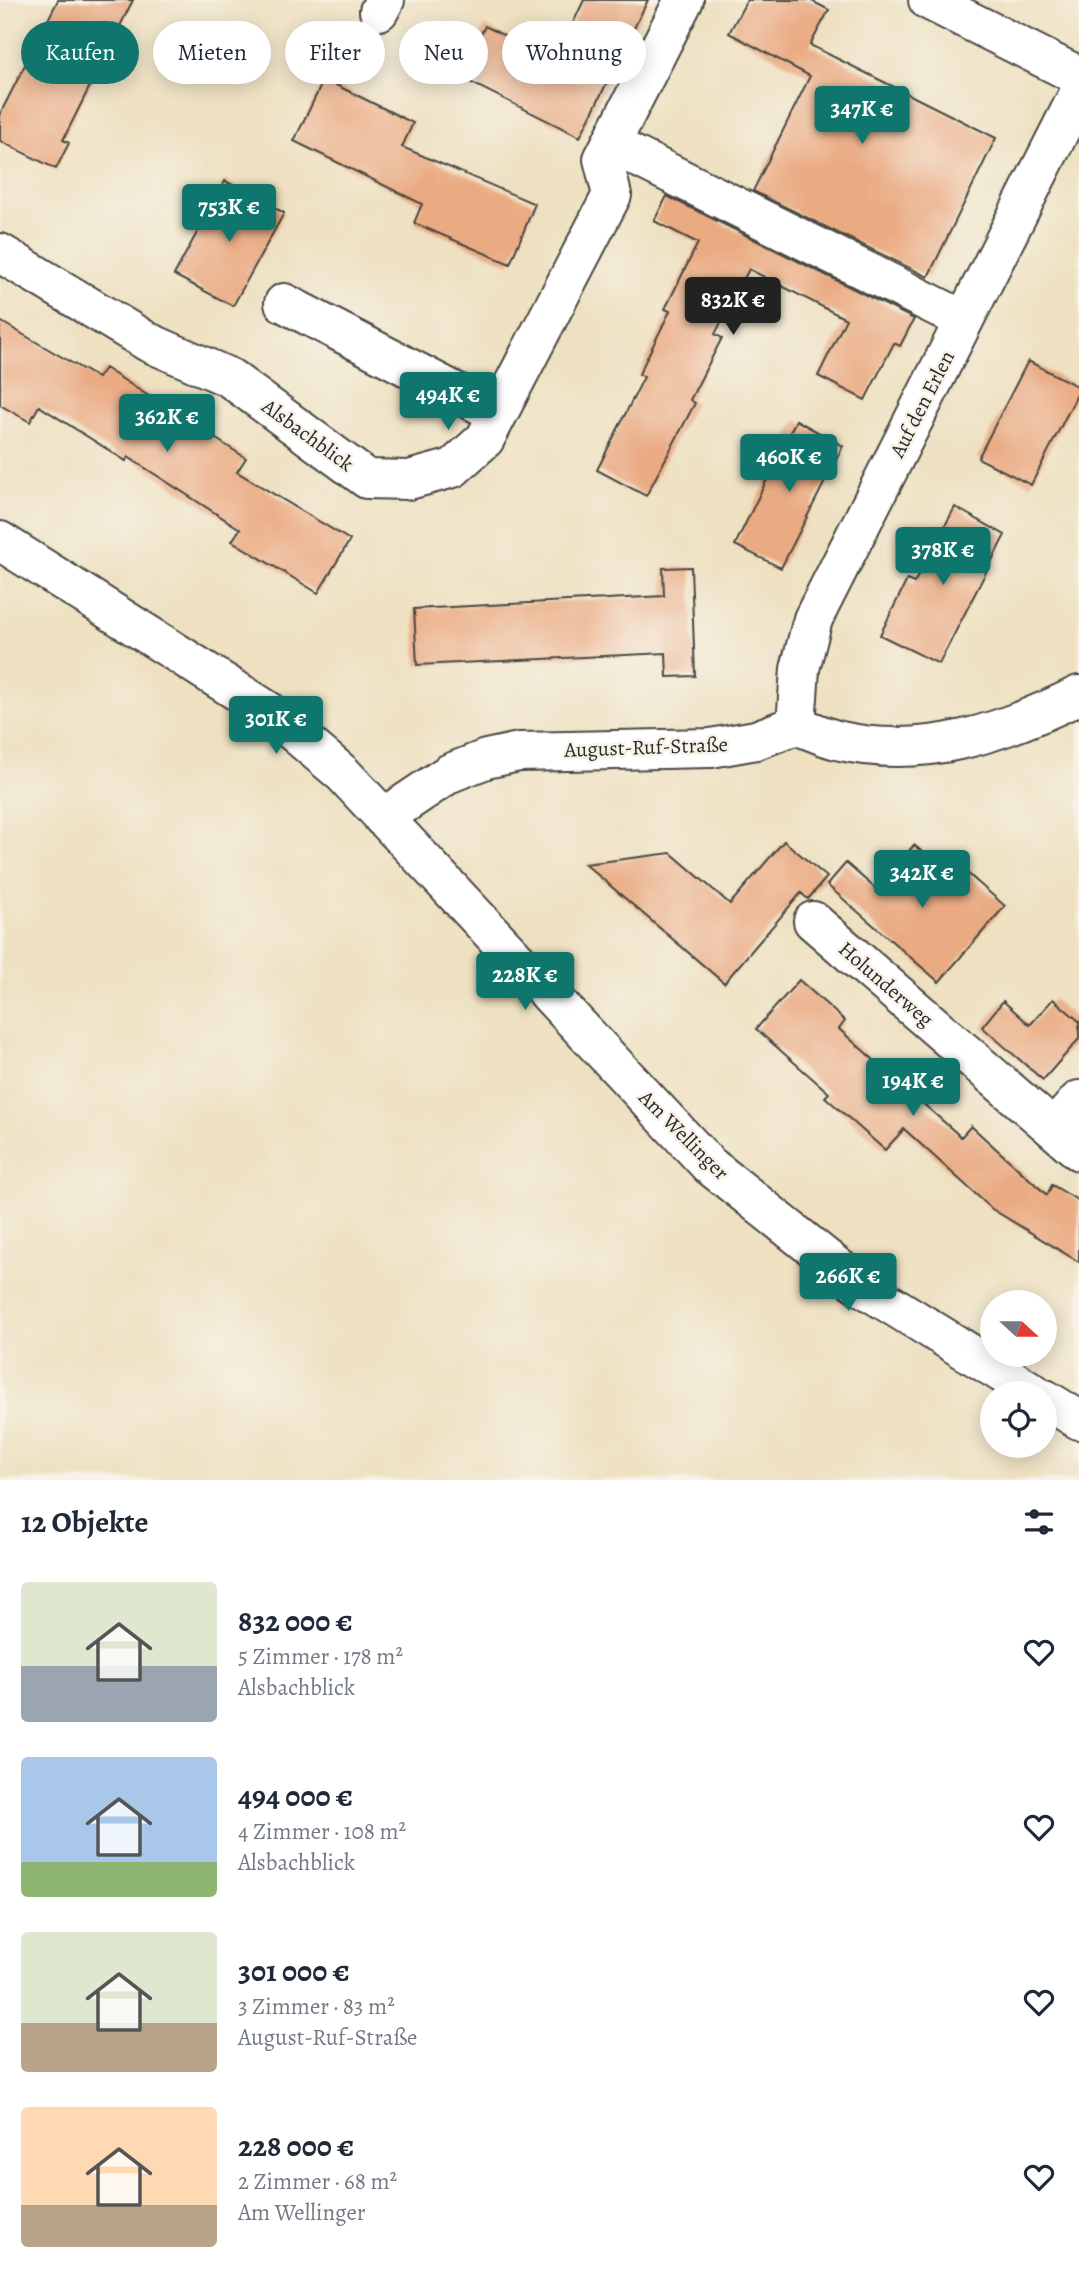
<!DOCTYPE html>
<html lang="de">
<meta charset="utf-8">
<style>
:root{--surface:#fff;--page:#f6f6f7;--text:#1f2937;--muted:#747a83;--accent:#0f766e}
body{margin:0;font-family:Alegreya,serif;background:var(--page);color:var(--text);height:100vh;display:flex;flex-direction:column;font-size:26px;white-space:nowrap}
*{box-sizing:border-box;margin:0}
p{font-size:23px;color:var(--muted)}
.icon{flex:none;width:38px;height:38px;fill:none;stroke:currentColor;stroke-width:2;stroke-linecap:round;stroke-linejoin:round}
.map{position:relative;height:1480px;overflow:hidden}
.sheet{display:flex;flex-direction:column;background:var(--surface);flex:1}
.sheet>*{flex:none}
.banner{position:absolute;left:21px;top:21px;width:700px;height:63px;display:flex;gap:14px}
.needle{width:46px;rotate:111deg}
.fabs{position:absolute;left:980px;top:1290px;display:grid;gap:14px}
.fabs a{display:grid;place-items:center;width:77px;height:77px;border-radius:50%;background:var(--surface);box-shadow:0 4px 18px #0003;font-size:35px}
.price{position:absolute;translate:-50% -60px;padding:0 16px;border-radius:7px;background:var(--accent);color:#fff;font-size:23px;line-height:46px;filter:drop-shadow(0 2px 4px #0008)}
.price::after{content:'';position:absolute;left:50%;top:42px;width:21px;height:16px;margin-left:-10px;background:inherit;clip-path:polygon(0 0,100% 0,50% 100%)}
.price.current{background:#222;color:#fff}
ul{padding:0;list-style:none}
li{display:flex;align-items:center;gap:21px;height:175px;padding:0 21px}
li span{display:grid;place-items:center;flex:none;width:196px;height:140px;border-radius:7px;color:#555}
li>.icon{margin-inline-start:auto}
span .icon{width:84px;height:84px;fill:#fffc;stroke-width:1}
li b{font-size:30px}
h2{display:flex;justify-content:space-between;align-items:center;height:84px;padding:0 21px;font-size:30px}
.tag{padding:0 24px;border-radius:32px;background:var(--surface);box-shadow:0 4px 18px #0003;font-size:24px;line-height:63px}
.tag.current{background:var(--accent);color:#fff}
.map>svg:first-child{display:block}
.building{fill:#eaaa82}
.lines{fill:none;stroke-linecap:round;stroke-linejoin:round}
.minor-casing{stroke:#484641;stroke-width:42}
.major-casing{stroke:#484641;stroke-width:42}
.minor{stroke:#fff;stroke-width:38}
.major{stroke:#fff;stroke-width:38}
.labels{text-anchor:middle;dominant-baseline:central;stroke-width:5;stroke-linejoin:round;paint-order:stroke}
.street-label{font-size:21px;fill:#2b2b2b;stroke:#f7f3e8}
</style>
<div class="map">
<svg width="1079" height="1480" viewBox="0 0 1079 1480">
<rect width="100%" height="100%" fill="#f7f3e8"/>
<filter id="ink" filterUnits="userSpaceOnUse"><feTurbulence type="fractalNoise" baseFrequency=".0143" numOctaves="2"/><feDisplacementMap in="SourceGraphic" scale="14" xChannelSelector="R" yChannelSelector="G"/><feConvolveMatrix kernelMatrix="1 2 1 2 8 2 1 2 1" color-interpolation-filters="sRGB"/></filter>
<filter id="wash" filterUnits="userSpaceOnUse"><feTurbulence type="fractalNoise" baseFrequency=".00686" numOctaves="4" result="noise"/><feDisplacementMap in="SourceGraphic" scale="28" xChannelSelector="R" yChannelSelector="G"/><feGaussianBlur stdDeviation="1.57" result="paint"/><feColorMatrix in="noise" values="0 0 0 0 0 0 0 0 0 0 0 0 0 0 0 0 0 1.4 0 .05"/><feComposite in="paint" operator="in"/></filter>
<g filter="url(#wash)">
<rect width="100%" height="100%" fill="#eee0c0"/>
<g id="blocks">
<path class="building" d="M 58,0 L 133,0 L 63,140 L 69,143 L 56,169 L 0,141 L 0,114 Z
M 584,0 L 648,0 L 580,137 L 460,77 L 485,26 L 555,61 Z
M 747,0 L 810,0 L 829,10 L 810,45 L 996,138 L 928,277 L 753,191 L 810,76 L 729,33 Z
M 324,79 L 413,123 L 402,147 L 535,204 L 510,264 L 414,223 L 422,204 L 294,141 Z
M 225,181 L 284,213 L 233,306 L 174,275 Z
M 667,196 L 914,319 L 900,346 L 894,343 L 865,400 L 818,376 L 846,319 L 749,269 L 715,334 L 722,338 L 690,400 L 695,403 L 646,496 L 597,470 L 644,377 L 639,374 L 670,311 L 665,309 L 698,243 L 654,221 Z
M 0,321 L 98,378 L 105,368 L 133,386 L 246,458 L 237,472 L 350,540 L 318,593 L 232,541 L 240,529 L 128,457 L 126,461 L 39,406 L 30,422 L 0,405 Z
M 1028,361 L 1079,387 L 1079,391 L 1031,485 L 978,458 Z
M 796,420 L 843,446 L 781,568 L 735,545 Z
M 955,507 L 1005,535 L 939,664 L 880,635 L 907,580 L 914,583 Z
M 691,567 L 695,676 L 667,677 L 666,653 L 417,665 L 414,609 L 664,596 L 663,568 Z
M 784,841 L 827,877 L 808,899 L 801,893 L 724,983 L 585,864 L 671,853 L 730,904 Z
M 914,845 L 958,882 L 966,872 L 1005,906 L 939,982 L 827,885 L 846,863 L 876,889 Z
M 799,980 L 845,1021 L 839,1029 L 961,1137 L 971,1126 L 1047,1195 L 1052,1185 L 1079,1201 L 1079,1262 L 992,1209 L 904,1129 L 885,1150 L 825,1097 L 829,1093 L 756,1029 Z
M 1053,999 L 1079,1021 L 1079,1039 L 1043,1080 L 982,1027 L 1003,1001 L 1030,1025 Z"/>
</g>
</g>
<g filter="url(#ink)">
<use href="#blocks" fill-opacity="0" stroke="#484641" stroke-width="2"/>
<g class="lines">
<defs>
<path id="minor" d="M 928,0 L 1079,76
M 379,11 L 385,0
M 611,144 L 964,320
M 0,253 L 148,342 L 230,378 L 367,479 L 409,480 L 453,468 L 485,439 L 612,195 L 603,159 L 684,0
M 284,303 L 498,414
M 796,725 L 800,669 L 813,619 L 1079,93
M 383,818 L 450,773 L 486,759 L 519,752 L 711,748 L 756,740 L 796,725 C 810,730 826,738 841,741 C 926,760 1004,732 1079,695
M 813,921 L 1079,1151
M 1054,1129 L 1079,1100"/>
<path id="major" d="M 0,541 L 270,712 L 343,774 L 709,1165 L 861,1286 L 1034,1393
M 1045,1399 L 1079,1420"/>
</defs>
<use href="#minor" class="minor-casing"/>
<use href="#major" class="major-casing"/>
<use href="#minor" class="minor"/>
<use href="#major" class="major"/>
</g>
</g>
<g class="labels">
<g class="street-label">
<text transform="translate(922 404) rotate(-63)">Auf den Erlen</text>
<text transform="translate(308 435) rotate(36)">Alsbachblick</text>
<text transform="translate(646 747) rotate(-2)">August-Ruf-Straße</text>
<text transform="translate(886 984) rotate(41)">Holunderweg</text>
<text transform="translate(684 1135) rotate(45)">Am Wellinger</text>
</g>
</g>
</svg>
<div class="fabs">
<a><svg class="needle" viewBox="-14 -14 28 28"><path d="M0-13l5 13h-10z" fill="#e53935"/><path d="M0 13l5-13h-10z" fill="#747a83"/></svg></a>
<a><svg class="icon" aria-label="locate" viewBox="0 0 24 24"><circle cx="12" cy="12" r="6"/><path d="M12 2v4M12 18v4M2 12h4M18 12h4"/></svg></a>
</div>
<b class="price" style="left:862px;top:146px">347K €</b>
<b class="price" style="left:229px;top:244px">753K €</b>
<b class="price current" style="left:733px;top:337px">832K €</b>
<b class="price" style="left:448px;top:432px">494K €</b>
<b class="price" style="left:167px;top:454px">362K €</b>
<b class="price" style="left:789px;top:494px">460K €</b>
<b class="price" style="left:943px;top:587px">378K €</b>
<b class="price" style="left:276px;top:756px">301K €</b>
<b class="price" style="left:922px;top:910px">342K €</b>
<b class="price" style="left:525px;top:1012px">228K €</b>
<b class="price" style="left:913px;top:1118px">194K €</b>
<b class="price" style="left:848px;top:1313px">266K €</b>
<div class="banner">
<a class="tag current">Kaufen</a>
<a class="tag">Mieten</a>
<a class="tag">Filter</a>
<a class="tag">Neu</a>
<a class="tag">Wohnung</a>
</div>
</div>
<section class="sheet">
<h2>12 Objekte<svg class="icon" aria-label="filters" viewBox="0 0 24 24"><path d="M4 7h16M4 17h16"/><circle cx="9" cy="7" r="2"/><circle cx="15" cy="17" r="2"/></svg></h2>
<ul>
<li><span style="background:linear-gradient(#dfe7d0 60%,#9aa5b1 0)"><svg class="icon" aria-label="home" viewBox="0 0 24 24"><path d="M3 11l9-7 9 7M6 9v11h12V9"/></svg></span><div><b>832 000 €</b><p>5 Zimmer · 178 m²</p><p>Alsbachblick</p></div><svg class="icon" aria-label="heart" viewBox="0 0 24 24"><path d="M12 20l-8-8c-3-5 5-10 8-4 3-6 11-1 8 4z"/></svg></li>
<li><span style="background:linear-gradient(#a9c7e8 75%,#8fb573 0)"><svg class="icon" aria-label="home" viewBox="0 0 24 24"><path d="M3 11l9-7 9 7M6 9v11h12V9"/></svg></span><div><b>494 000 €</b><p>4 Zimmer · 108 m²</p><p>Alsbachblick</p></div><svg class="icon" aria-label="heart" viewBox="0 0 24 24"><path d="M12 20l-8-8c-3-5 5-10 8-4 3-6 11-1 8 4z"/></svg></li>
<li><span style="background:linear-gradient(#dfe7d0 65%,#b9a48a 0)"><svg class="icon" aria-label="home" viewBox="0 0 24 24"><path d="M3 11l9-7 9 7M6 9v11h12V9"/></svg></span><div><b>301 000 €</b><p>3 Zimmer · 83 m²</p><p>August-Ruf-Straße</p></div><svg class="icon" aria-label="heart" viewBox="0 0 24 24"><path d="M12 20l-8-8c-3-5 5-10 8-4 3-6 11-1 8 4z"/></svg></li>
<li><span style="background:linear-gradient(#ffd9b3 70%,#b9a48a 0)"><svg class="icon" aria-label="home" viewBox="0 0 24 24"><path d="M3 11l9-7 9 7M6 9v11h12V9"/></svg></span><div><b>228 000 €</b><p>2 Zimmer · 68 m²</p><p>Am Wellinger</p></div><svg class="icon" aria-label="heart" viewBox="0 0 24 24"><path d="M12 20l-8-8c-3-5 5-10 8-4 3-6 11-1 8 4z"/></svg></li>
</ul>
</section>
